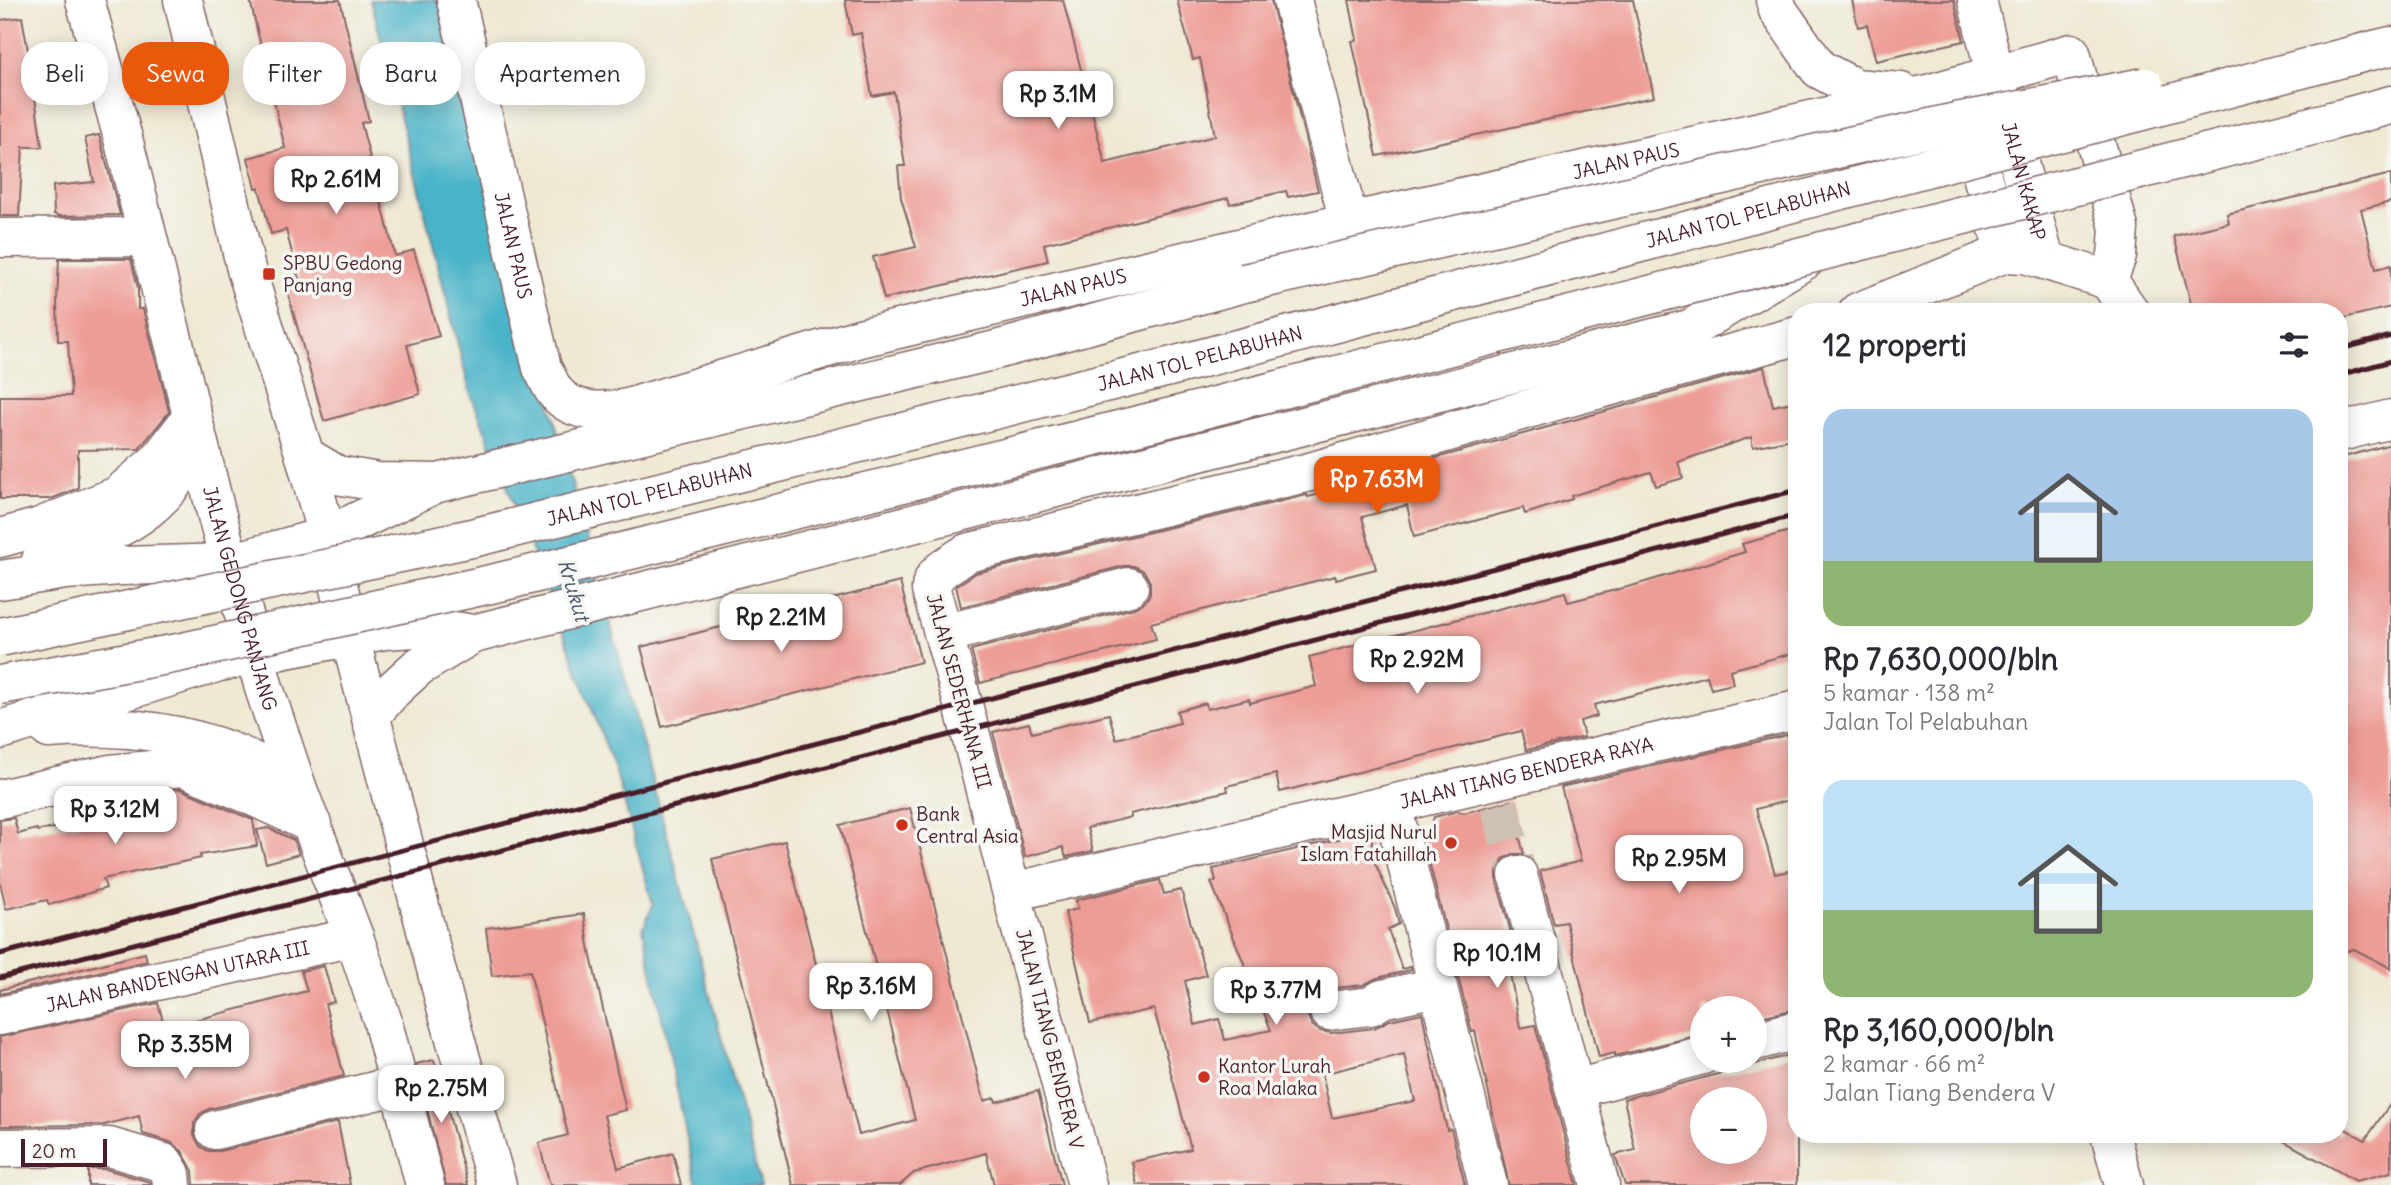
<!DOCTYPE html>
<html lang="id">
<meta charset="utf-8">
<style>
:root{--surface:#fff;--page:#f2f2f3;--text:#2b2b33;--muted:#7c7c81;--accent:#ea580c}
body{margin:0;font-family:Delius,sans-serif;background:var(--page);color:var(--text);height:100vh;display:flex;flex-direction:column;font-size:26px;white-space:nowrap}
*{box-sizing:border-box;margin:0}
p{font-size:23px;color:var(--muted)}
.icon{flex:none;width:38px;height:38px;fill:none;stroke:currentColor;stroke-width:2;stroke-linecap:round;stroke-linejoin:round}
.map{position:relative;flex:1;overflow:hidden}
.details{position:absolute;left:1788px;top:303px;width:560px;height:840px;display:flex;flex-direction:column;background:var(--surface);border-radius:28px;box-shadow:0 4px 18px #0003}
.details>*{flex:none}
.banner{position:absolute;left:21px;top:42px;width:665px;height:63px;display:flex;gap:14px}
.tools{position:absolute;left:1690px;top:996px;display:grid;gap:14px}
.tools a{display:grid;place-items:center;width:77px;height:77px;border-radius:50%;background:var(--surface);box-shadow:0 4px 18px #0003;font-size:35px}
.scale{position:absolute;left:21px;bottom:18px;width:86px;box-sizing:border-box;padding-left:7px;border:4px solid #4a1f2b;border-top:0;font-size:19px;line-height:24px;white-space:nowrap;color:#4a1f2b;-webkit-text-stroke:5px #f6f6f2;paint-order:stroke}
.price{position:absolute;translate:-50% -60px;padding:0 16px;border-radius:14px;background:#fff;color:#222;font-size:23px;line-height:46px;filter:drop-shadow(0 2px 4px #0008)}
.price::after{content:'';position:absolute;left:50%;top:42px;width:21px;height:16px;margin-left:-10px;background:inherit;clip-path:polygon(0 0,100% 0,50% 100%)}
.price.on{background:var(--accent);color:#fff}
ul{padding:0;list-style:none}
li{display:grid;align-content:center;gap:14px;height:371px;padding:0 35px}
li span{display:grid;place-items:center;height:217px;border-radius:21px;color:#555}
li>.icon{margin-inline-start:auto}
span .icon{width:126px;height:126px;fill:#fffc;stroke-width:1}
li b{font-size:30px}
h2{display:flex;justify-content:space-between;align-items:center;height:84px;padding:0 35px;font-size:30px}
.pill{padding:0 24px;border-radius:28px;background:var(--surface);box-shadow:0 4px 18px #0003;font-size:24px;line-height:63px}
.pill.on{background:var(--accent);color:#fff}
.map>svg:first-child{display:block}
.water{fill:#4ab3c8;stroke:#4a697a;stroke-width:2}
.building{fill:#ee9c96;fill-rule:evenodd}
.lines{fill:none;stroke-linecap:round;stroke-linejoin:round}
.minor-tunnel{stroke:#cec1b1;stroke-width:38;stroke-dasharray:38 19;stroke-linecap:butt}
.minor-casing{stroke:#846666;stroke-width:41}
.major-casing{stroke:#846666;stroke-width:41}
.highway-casing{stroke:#846666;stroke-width:41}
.minor{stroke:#fff;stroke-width:38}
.major{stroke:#fff;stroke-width:38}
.highway{stroke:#fff;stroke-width:38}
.rail{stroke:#4a1f2b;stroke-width:5}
.highway-bridge-casing{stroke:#846666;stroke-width:41;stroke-linecap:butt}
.highway-bridge{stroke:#fff;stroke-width:38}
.poi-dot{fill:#c8321e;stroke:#f6f6f2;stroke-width:2.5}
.labels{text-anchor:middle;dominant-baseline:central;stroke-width:7;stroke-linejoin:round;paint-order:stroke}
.street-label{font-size:19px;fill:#4a1f2b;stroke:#f6f6f2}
.poi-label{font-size:19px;fill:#4a1f2b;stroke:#f6f6f2;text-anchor:start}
.water-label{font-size:21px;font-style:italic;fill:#4a5a6a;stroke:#f6f6f2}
</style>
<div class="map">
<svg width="2391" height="1185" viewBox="0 0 2391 1185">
<rect width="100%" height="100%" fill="#f6f6f2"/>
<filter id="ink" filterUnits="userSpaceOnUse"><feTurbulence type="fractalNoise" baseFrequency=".0143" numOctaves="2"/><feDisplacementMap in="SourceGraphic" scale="14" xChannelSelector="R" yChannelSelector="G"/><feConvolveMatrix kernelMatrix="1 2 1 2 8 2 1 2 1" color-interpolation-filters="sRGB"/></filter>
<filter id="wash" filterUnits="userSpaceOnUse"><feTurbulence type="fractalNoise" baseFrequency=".00686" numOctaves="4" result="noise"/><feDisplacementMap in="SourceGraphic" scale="28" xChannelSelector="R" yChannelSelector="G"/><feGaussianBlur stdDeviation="1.57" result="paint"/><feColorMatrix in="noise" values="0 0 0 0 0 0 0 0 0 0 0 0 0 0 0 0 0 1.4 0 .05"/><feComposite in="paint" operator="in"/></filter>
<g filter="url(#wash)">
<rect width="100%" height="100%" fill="#efe9d3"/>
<path class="water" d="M 371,0 L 438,0 L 587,537 L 761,1185 L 697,1185 L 643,928 L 653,905 L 616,773 L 531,547 L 470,392 Z"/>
<g id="blocks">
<path class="building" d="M 250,0 L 340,0 L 369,121 L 361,123 L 395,256 L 414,250 L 439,336 L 407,345 L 420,394 L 324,421 L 286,287 L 300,283 L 286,230 L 271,234 L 259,188 L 256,188 L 248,158 L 285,148 Z
M 845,0 L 1063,0 L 1105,163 L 1215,136 L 1200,58 L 1193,60 L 1177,0 L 1271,0 L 1318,191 L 1288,197 L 1286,191 L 1230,204 L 1228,198 L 1044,244 L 1048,261 L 884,299 L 873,257 L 916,247 L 901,198 L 898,166 L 905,166 L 894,92 L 872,96 L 861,33 L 852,35 Z
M 1349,0 L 1633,0 L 1654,97 L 1377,156 L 1352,41 L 1357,40 Z
M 1852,0 L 1954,0 L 1964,41 L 1876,61 L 1867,25 L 1858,27 Z
M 22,17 L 28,51 L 55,49 L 52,89 L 34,90 L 42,147 L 23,147 L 19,216 L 0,216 L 0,20 Z
M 99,135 L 120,215 L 58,216 L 54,214 L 53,186 L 94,182 L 85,138 Z
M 2391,174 L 2391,202 L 2361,209 L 2376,269 L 2391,265 L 2391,307 L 2340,319 L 2340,312 L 2193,312 L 2174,236 L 2229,223 L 2227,214 Z
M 59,259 L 131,259 L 138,288 L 138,309 L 143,309 L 169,412 L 139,449 L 78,450 L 78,488 L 51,499 L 0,499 L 0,396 L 71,396 L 68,341 L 58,341 L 57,300 Z
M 1764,367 L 1773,406 L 1797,401 L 1797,438 L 1753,447 L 1751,437 L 1678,462 L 1683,478 L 1656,486 L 1651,472 L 1571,496 L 1572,499 L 1525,514 L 1523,508 L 1414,537 L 1407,505 L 1362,517 L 1376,569 L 1336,579 L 1335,576 L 1151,623 L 1156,639 L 980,683 L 971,650 L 1134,608 L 1145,602 L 1150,594 L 1150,582 L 1144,571 L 1134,566 L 1124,566 L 961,607 L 956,586 L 976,573 L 1307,495 L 1308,497 L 1430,466 L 1429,460 Z
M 2391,444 L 2391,968 L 2354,949 L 2340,953 L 2340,458 Z
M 1797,529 L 1797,652 L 1730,670 L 1733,684 L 1711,689 L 1707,676 L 1594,705 L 1597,716 L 1580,721 L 1584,737 L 1526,750 L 1521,731 L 1280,792 L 1276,774 L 1227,786 L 1228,791 L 1130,814 L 1131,817 L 1087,828 L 1093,851 L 1066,857 L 1063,847 L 1025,857 L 993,732 L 1029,723 L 1032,733 L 1109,714 L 1116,739 L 1180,723 L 1177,711 L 1206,703 L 1207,709 L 1249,699 L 1250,703 L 1316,686 L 1309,657 L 1565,592 L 1568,602 L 1635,585 L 1745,552 L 1742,544 Z
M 900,582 L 921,662 L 662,727 L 641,647 Z
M 1787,735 L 1797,771 L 1797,798 L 1756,809 L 1775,874 L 1797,869 L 1797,1009 L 1755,1018 L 1755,1008 L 1703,1008 L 1703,1034 L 1615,1056 L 1615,1053 L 1599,1057 L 1566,922 L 1554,924 L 1540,871 L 1581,861 L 1561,787 Z
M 180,789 L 253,820 L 257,846 L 200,855 L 201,858 L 103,879 L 106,888 L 49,905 L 47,900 L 6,909 L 0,882 L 0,820 L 14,818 L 18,834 L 37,829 L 38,831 L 105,819 L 104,811 L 134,809 L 133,794 Z
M 1510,801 L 1524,854 L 1513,854 L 1503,859 L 1497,870 L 1497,881 L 1518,959 L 1508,962 L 1520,1028 L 1535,1025 L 1577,1185 L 1509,1185 L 1475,1031 L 1472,1032 L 1425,846 L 1434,817 L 1458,811 L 1464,813 Z
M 910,808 L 984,1101 L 995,1098 L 996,1102 L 1038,1091 L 1062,1185 L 994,1185 L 986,1153 L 914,1173 L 900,1185 L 793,1185 L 712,859 L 785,841 L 859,1135 L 915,1120 L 840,825 Z
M 268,828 L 294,840 L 299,854 L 266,863 L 257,830 Z
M 1372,831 L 1372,856 L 1395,908 L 1399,924 L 1388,929 L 1402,969 L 1410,967 L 1411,970 L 1377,978 L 1363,985 L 1326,989 L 1316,993 L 1309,1003 L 1307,1014 L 1312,1025 L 1320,1031 L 1332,1033 L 1374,1028 L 1390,1020 L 1422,1013 L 1447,1130 L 1451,1129 L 1465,1185 L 1137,1185 L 1132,1162 L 1191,1149 L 1154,1009 L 1090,1023 L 1065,912 L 1078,909 L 1076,900 L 1160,880 L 1164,894 L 1181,890 L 1206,975 L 1185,981 L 1195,1025 L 1219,1019 L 1225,1040 L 1271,1030 L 1211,882 L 1216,881 L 1213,869 ZM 1404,1054 L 1415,1101 L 1332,1118 L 1322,1074 Z
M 584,914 L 590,952 L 626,1110 L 604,1115 L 618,1168 L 673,1153 L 681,1185 L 550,1185 L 539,1143 L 568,1135 L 530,971 L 492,976 L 486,928 Z
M 145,953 L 147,961 L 0,994 L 0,990 Z
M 324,966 L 334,1002 L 325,1004 L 344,1076 L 209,1109 L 200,1114 L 194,1123 L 194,1135 L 200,1146 L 208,1151 L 220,1151 L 338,1122 L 350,1185 L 194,1185 L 193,1171 L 182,1151 L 170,1142 L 143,1134 L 139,1116 L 104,1125 L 0,1126 L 0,1037 L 158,1003 L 165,1028 L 307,991 L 301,971 Z
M 1797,1053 L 1797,1185 L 1625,1185 L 1615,1155 L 1635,1150 L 1624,1099 ZM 1703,1099 L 1755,1099 L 1755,1152 L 1703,1152 Z
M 434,1060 L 468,1185 L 446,1185 L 416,1064 Z
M 2391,1103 L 2391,1172 L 2356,1181 L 2271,1134 L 2340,1134 L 2340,1126 L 2365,1140 Z
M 88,1169 L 106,1169 L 150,1182 L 150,1185 L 88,1185 Z"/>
</g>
</g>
<g filter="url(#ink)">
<use href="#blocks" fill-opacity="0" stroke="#846666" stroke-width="2"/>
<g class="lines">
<path class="minor-tunnel" d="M 1499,804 L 1518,875"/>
<defs>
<g id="minor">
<path id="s1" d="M 456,0 L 542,368 C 547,376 550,386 556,393 C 574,414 604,412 628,408 L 860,338 L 1349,222 L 1928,94 L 2071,53 L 2119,228 L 2117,256 L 2108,280"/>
<path d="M 1292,0 L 1349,222"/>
<path d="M 1775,0 L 1778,10 L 1819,69 L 1855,88 L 1901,92"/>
<path id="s2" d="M 1977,0 L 1995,74 L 2045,260"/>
<path d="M 1966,122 L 2005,253"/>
<path d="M 0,238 L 146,237"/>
<path d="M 1858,312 L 2005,253 L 2025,254 L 2108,280 L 2130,312"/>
<path d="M 2340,432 L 2391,419"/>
<path d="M 0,538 L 40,527 L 117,496 L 158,461 L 192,417"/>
<path d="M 944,634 L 1129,587"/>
<path d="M 0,799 L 110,774 L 183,767 L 248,794 L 312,824"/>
<path d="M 1392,805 L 1488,1185"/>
<path d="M 1518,875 L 1600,1185"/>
<path id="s3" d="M 1012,892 L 1797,710"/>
<path d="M 1329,1011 L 1371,1006 L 1382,999 L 1437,987"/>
<path id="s4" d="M 0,1016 L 354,937"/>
<path d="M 1755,1041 L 1797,1030"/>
<path d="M 1575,1089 L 1703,1055"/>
<path d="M 215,1130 L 399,1085"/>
<path d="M 2110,1134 L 2124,1185"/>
<path d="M 0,1148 L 109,1147 L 164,1163 L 171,1174 L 172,1185"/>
<path d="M 1087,1185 L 959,689 L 931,590 C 931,571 953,563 967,553 L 1310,472 L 1559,400 L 1797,336"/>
</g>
<g id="major">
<path id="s5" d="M 85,0 L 124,142 L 217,516 L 264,688 L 297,787 L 354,937 L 382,1019 L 425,1185"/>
<path d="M 183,0 L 246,269 L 305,456 L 327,536 L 350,637 L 445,1003 L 497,1185"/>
</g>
<path id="highway" d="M 2366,52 L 2391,46
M 2331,121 L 2391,105
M 305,456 L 337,475 L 378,482 L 438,483 L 992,351 L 1244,283
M 41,560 C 114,532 164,518 198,441
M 0,580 L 66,570 L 121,566 L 230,563 L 327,536 L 433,485
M 371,715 L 395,688 L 418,667 L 473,634 L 1690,329 L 1805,260
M 49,729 C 136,723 224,735 297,787
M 0,730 L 219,662 L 384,630 L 430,627 L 473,634"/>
</defs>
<use href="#minor" class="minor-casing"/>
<use href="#major" class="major-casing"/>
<use href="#highway" class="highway-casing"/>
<use href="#minor" class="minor"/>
<use href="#major" class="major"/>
<use href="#highway" class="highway"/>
<path class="rail" d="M 2340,349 L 2391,336
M 2340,375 L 2391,361
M 0,954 L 1797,490
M 0,978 L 691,802 L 1797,515"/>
<defs>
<g id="highway-bridge">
<path d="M 1244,283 L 1956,122 L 2145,87"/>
<path id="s6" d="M 0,637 L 472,538 L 1169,367 L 2366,52"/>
<path d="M 0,685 L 178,653 L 500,582 L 1188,413 L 2331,121"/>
</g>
</defs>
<use href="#highway-bridge" class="highway-bridge-casing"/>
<use href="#highway-bridge" class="highway-bridge"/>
</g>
</g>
<g class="poi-dot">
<rect x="262" y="267" width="14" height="14" rx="3.5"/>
<circle cx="902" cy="825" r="7"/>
<circle cx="1451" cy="843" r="7"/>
<circle cx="1204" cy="1077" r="7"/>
</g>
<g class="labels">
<g class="street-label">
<text stroke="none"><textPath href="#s1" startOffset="1512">JALAN PAUS</textPath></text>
<text stroke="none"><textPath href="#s2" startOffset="187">JALAN KAKAP</textPath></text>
<text stroke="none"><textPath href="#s6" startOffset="1799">JALAN TOL PELABUHAN</textPath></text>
<text stroke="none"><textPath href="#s1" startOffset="252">JALAN PAUS</textPath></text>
<text stroke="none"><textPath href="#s1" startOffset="945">JALAN PAUS</textPath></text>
<text stroke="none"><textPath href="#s6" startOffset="1232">JALAN TOL PELABUHAN</textPath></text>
<text stroke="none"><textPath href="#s6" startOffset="665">JALAN TOL PELABUHAN</textPath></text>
<text stroke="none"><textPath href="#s5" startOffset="618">JALAN GEDONG PANJANG</textPath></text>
<text transform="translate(959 691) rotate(75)">JALAN SEDERHANA III</text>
<text stroke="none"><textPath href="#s3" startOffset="528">JALAN TIANG BENDERA RAYA</textPath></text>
<text stroke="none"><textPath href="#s4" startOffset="182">JALAN BANDENGAN UTARA III</textPath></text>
<text transform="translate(1050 1039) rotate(76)">JALAN TIANG BENDERA V</text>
</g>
<g class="poi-label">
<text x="283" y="263">SPBU Gedong<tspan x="283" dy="22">Panjang</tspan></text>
<text x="916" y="814">Bank<tspan x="916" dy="22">Central Asia</tspan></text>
<text x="1437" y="832" text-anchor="end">Masjid Nurul<tspan x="1437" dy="22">Islam Fatahillah</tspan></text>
<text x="1218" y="1066">Kantor Lurah<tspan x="1218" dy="22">Roa Malaka</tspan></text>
</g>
<g class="water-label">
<text transform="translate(574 590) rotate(73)">Krukut</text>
</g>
</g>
</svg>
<div class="tools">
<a>+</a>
<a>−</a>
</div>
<div class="scale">20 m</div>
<b class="price" style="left:1058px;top:131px">Rp 3.1M</b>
<b class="price" style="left:336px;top:216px">Rp 2.61M</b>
<b class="price on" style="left:1377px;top:516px">Rp 7.63M</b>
<b class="price" style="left:781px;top:654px">Rp 2.21M</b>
<b class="price" style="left:1417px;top:696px">Rp 2.92M</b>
<b class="price" style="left:115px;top:846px">Rp 3.12M</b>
<b class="price" style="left:1679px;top:895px">Rp 2.95M</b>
<b class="price" style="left:1497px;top:990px">Rp 10.1M</b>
<b class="price" style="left:871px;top:1023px">Rp 3.16M</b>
<b class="price" style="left:1276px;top:1027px">Rp 3.77M</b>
<b class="price" style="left:185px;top:1081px">Rp 3.35M</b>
<b class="price" style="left:441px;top:1125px">Rp 2.75M</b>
<div class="banner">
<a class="pill">Beli</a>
<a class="pill on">Sewa</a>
<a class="pill">Filter</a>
<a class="pill">Baru</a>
<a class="pill">Apartemen</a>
</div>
<section class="details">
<h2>12 properti<svg class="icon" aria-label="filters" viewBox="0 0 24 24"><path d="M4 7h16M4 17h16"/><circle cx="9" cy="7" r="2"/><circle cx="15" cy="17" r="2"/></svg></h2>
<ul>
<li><span style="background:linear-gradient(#a9c7e8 70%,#8fb573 0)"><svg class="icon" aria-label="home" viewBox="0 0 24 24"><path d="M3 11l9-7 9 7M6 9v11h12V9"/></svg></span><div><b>Rp 7,630,000/bln</b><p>5 kamar · 138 m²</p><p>Jalan Tol Pelabuhan</p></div></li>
<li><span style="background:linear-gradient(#bfe0f5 60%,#8fb573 0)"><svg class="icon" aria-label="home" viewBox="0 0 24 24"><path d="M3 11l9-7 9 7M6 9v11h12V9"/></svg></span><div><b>Rp 3,160,000/bln</b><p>2 kamar · 66 m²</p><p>Jalan Tiang Bendera V</p></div></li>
</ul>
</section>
</div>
